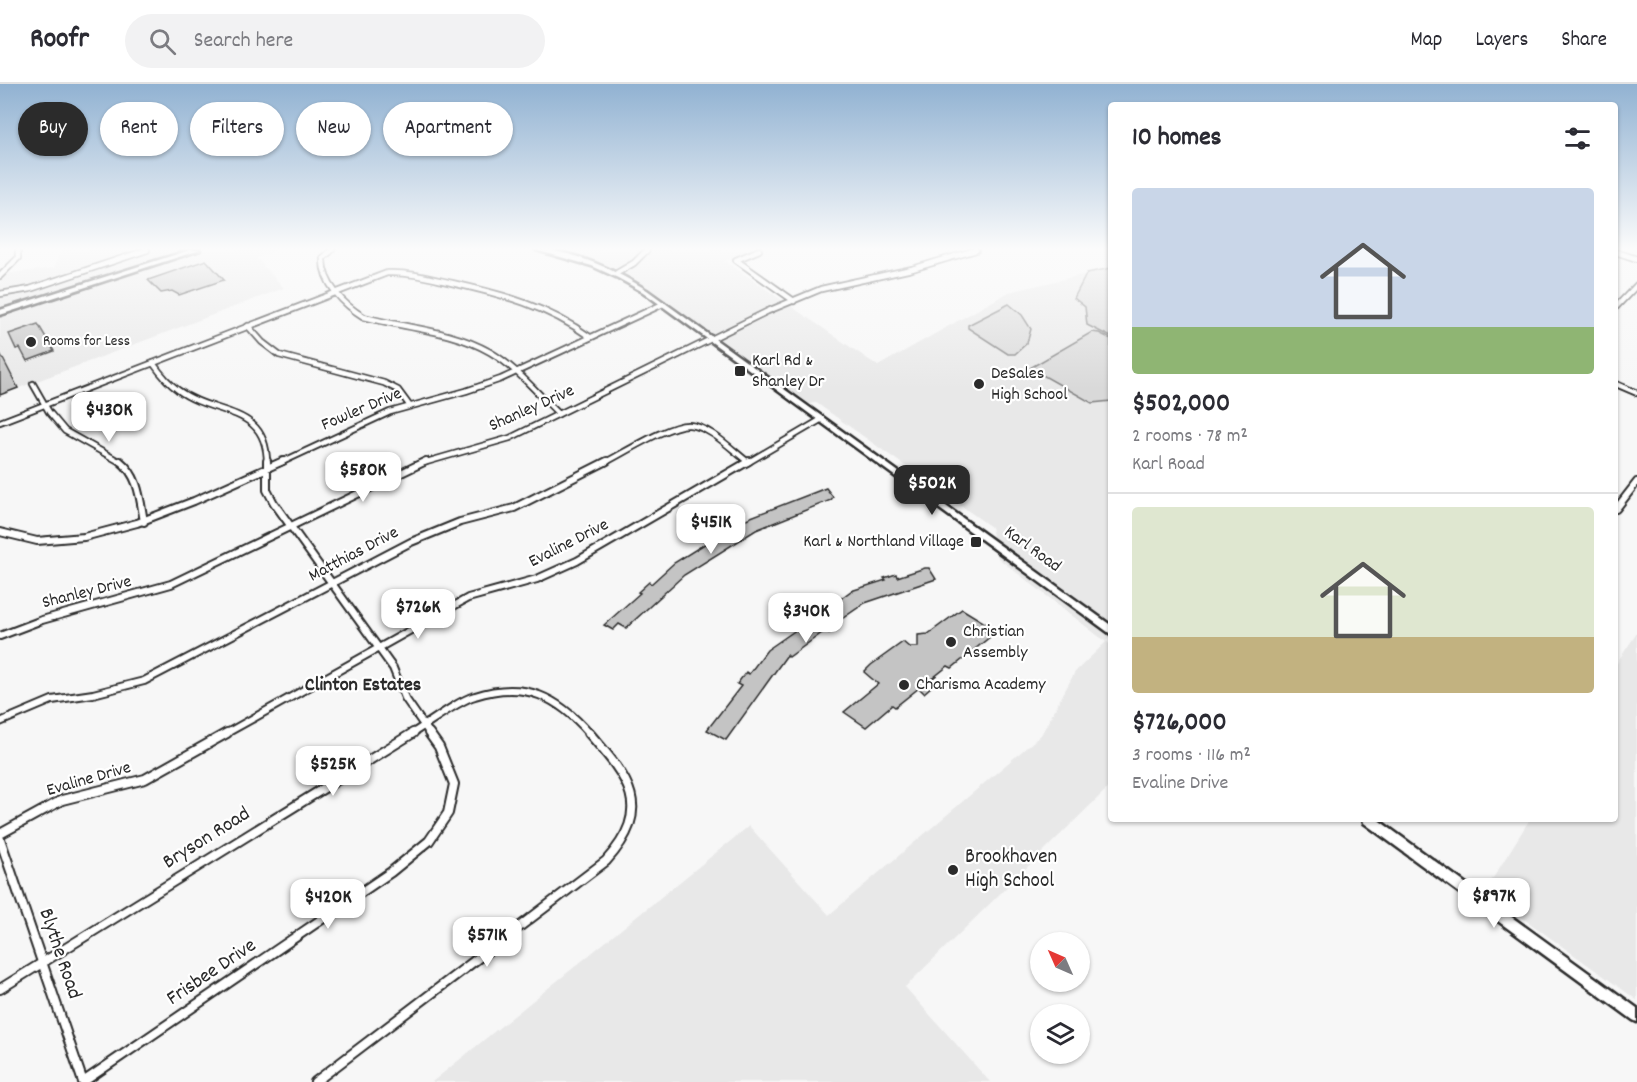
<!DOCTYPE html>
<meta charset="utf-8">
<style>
:root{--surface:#fff;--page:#f2f2f3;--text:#2b2b33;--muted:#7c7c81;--line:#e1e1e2;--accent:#2b2b2b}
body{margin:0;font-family:Dekko,sans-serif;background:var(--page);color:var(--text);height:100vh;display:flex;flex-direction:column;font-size:22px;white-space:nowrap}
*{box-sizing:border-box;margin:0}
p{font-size:20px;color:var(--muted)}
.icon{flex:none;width:33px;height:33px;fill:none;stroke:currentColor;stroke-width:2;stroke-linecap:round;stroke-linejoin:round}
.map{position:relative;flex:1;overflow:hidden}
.side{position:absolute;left:1108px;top:18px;width:510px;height:720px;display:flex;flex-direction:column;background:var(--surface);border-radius:6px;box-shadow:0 2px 4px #0004}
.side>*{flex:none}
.top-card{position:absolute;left:18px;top:18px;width:570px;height:54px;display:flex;gap:12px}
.needle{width:39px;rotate:315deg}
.fabs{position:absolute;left:1030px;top:848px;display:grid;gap:12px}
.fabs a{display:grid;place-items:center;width:60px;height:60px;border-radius:50%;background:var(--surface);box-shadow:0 2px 4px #0004;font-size:30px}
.price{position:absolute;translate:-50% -51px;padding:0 14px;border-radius:12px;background:#fff;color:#222;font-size:20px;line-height:39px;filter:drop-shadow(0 2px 3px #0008)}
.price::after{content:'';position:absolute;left:50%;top:36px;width:18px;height:14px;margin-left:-9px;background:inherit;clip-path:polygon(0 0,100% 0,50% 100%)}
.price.active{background:var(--accent);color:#fff}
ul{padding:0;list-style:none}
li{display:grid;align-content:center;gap:12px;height:318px;padding:0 24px}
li+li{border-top:2px solid var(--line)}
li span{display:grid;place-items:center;height:186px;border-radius:6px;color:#555}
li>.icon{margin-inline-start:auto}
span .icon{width:108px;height:108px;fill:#fffc;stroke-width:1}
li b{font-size:26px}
h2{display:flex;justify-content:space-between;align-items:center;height:72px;padding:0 24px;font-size:26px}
.tag{padding:0 21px;border-radius:27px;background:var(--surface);box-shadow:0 2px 4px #0004;font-size:21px;line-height:54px}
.tag.active{background:var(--accent);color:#fff}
header{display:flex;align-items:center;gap:36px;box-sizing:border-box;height:84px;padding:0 30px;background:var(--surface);border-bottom:2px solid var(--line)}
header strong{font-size:28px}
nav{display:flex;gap:33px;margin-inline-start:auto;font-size:21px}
.search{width:420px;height:54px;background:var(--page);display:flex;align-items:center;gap:15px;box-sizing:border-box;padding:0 21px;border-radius:33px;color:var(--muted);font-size:22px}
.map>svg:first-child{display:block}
.built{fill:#e8e8e8}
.green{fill:#d9d9d9;stroke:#828282;stroke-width:1.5}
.building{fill:#c4c4c4;stroke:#2b2b2b;stroke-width:1.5}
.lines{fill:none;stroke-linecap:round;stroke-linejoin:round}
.street-far2-casing{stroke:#2b2b2b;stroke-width:8}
.street-far1-casing{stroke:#2b2b2b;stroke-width:10}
.street-casing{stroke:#2b2b2b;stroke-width:12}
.secondary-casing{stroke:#2b2b2b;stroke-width:5}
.primary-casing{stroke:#2b2b2b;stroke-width:5}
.street-far2{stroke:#fff;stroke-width:4.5}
.street-far1{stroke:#fff;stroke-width:6}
.street{stroke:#fff;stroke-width:8}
.secondary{fill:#fff;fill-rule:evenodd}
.primary{fill:#fff;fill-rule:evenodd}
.poi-dot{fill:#2b2b2b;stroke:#fff;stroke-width:2}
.labels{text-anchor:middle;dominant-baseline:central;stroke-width:4.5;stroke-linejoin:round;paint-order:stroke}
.far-poi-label{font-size:15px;fill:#2b2b2b;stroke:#fff;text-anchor:start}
.poi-label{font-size:18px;fill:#2b2b2b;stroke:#fff;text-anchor:start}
.street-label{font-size:18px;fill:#2b2b2b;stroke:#fff}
.neighbourhood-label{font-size:20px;font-weight:bold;fill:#2b2b2b;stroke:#fff}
.near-street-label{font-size:21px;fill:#2b2b2b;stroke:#fff}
.near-poi-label{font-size:21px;fill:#2b2b2b;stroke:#fff;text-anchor:start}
</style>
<header>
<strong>Roofr</strong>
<div class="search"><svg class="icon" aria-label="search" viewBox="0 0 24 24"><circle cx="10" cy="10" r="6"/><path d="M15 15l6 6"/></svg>Search here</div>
<nav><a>Map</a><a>Layers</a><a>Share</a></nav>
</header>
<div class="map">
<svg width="1637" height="998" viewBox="0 0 1637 998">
<rect width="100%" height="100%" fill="#f7f7f7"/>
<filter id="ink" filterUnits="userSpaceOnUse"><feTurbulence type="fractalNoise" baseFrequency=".0167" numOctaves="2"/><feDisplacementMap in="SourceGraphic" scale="12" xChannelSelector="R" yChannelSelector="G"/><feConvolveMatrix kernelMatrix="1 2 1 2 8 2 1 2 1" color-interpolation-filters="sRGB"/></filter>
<g filter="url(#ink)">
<path class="built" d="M 61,166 L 277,166 L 256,174 L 284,204 L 0,311 L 0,192 L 3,190 L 54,184 Z
M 543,166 L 750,166 L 725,177 L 878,282 L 1009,208 L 1111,184 L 1112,551 L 1106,557 L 1112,562 L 1111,701 L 905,903 L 990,998 L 432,998 L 749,742 L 829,831 L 1041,651 L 1075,588 L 1106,558 L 998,474 L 991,443 L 815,318 L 806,322 L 648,207 L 582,175 Z
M 1637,549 L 1637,916 L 1485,807 L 1530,735 L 1616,735 L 1616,580 Z"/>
<path class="green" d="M 1111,184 L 1112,184 L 1111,253 L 1087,241 L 1085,223 L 1074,214 L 1087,189 Z
M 1009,220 L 1022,231 L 1031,245 L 1027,259 L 1015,270 L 1008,270 L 968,244 L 968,241 Z
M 1092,248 L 1099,249 L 1111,255 L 1111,317 L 1092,319 L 1030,284 Z"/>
<path class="building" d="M 206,176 L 224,196 L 179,211 L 172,207 L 161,209 L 148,196 Z
M 38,240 L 54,267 L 27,277 L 20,264 L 16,265 L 9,250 Z
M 0,269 L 18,304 L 0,311 Z
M 826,404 L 833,413 L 831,416 L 756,446 L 684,491 L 626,544 L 619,540 L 613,546 L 604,541 L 640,509 L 638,508 L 649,498 L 651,500 L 674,479 L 711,456 L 710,455 L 746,435 Z
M 925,484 L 929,484 L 936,495 L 865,519 L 836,539 L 838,542 L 829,549 L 826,546 L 789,573 L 787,571 L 726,656 L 707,646 L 741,602 L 737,600 L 746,588 L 749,590 L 767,566 L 813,534 L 811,532 L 822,524 L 825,526 L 851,507 L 886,496 L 884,494 L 896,490 L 897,493 Z
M 962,525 L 990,542 L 984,547 L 991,552 L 952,584 L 948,582 L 928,598 L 933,601 L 924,609 L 919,604 L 895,623 L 892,621 L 866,643 L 844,628 L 878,600 L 864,588 L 871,581 L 903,558 L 909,563 L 918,563 L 918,551 L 928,550 Z"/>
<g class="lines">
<defs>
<path id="street-far2" d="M 332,166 L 323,174 C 322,199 344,221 364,233 C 405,244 452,246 490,268 C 516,283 537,309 559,330
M 759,166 L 736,176 L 794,217
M 1616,168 L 1637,175
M 617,189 L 634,179 L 647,166
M 0,192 L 18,174 L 18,166
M 0,210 L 30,205 L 147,166
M 1616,223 L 1637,201
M 248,242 L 262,258 L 279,271 L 384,299 L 398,306 L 409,321
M 153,279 C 160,289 168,299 178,306 C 214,333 267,320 267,379
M 33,300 L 49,328 L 65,347 L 122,379
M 1616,300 L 1637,309
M 0,338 L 387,189 C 409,188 430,194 452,199 C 502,210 547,222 590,253
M 280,379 L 390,328 L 466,307 L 501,295 L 663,220
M 423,379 L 510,354 L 768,227 L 821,205 L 912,185 L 976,166
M 604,379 C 624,369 669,340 689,341 C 710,342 732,366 748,378
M 747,379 L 822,335"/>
<path id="street-far1" d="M 120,377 C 139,392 140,415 144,438
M 267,377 L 267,406 L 274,419 L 393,584 L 405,614 L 430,650
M 1616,425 L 1637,398
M 0,448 L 37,457 L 84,453 L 137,439 L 194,417 L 283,377
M 0,552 L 42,536 L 171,500 L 426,377
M 0,638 L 52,616 L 93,610 L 144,597 L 411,458 L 460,438 L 514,424 L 607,377
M 225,650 L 468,514 L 537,495 L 577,477 L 749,377
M 411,650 C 428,640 457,617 475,612 C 525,596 558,613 590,650"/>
<path id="street" d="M 0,750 L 62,716 L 145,695 L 227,649
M 0,755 L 83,998
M 0,905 L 413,649
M 83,998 L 391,788 L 429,757 L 448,729 L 454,700 L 439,663 L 429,649
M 315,998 L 606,777 C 654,724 629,695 589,649"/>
<path id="secondary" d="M 536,166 C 570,164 619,188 647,206 L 1112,542 L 1112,551 L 643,208 L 618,194 L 592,182 Z
M 1363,735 L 1377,735 L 1637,924 L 1637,938 L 1633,936 L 1364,739 Z"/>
<path id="primary" d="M 190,166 L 200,166 L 0,231 L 0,226 Z"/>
</defs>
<use href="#street-far2" class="street-far2-casing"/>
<use href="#street-far1" class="street-far1-casing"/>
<use href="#street" class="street-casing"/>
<use href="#secondary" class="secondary-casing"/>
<use href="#primary" class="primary-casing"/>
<use href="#street-far2" class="street-far2"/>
<use href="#street-far1" class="street-far1"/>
<use href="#street" class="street"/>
<use href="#secondary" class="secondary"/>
<use href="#primary" class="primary"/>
</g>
</g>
<linearGradient id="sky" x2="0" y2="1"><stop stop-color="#91b2d2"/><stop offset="0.54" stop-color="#fbfbfb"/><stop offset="1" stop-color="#fbfbfb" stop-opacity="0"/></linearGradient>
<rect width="1637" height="305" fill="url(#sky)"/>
<g class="poi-dot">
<circle cx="31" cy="258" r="6"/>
<rect x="734" y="281" width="12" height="12" rx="3"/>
<circle cx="979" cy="300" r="6"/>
<rect x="970" y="452" width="12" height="12" rx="3"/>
<circle cx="951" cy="558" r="6"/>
<circle cx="904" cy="601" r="6"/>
<circle cx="953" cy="786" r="6"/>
</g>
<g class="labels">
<g class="far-poi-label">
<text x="43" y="258">Rooms for Less</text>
</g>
<g class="poi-label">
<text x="752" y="277">Karl Rd &amp;<tspan x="752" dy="21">Shanley Dr</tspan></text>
<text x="991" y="290">DeSales<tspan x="991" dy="21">High School</tspan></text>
<text x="964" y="458" text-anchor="end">Karl &amp; Northland Village</text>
<text x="963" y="548">Christian<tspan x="963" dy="21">Assembly</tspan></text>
<text x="916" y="601">Charisma Academy</text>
</g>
<g class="street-label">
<text transform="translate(532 325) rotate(-24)">Shanley Drive</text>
<text transform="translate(362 326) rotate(-23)">Fowler Drive</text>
<text transform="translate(569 460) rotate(-27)">Evaline Drive</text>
<text transform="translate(1032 466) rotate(36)">Karl Road</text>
<text transform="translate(354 471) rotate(-28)">Matthias Drive</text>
<text transform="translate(87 509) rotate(-14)">Shanley Drive</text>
<text transform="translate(89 696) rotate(-16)">Evaline Drive</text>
</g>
<g class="neighbourhood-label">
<text x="363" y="602">Clinton Estates</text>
</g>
<g class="near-street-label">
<text transform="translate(207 755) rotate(-32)">Bryson Road</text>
<text transform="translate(59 870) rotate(71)">Blythe Road</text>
<text transform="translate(212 889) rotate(-34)">Frisbee Drive</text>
</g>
<g class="near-poi-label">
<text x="965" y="774">Brookhaven<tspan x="965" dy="24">High School</tspan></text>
</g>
</g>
</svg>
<div class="fabs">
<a><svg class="needle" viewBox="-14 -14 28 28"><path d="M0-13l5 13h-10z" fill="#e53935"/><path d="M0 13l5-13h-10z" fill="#7c7c81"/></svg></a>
<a><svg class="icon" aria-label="layers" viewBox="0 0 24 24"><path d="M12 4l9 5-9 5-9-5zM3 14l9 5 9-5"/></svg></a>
</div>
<b class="price" style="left:109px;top:359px">$430K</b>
<b class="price" style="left:363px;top:419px">$580K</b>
<b class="price active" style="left:932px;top:432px">$502K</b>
<b class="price" style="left:711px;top:471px">$451K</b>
<b class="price" style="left:418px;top:556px">$726K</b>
<b class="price" style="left:806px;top:560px">$340K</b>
<b class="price" style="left:333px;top:713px">$525K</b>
<b class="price" style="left:1494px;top:845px">$897K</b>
<b class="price" style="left:328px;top:846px">$420K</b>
<b class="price" style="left:487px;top:884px">$571K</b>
<div class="top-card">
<a class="tag active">Buy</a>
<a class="tag">Rent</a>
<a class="tag">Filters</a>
<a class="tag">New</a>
<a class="tag">Apartment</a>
</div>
<section class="side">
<h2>10 homes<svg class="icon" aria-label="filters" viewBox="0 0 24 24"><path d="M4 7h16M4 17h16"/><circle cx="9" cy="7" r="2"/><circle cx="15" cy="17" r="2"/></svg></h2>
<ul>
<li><span style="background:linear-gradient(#c9d6e8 75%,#8fb573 0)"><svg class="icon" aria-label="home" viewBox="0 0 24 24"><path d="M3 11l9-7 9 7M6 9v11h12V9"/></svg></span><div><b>$502,000</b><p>2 rooms · 78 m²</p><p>Karl Road</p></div></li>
<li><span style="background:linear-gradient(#dfe7d0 70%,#c2b280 0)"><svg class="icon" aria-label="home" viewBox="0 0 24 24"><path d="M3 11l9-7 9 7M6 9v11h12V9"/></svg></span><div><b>$726,000</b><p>3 rooms · 116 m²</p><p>Evaline Drive</p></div></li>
</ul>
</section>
</div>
